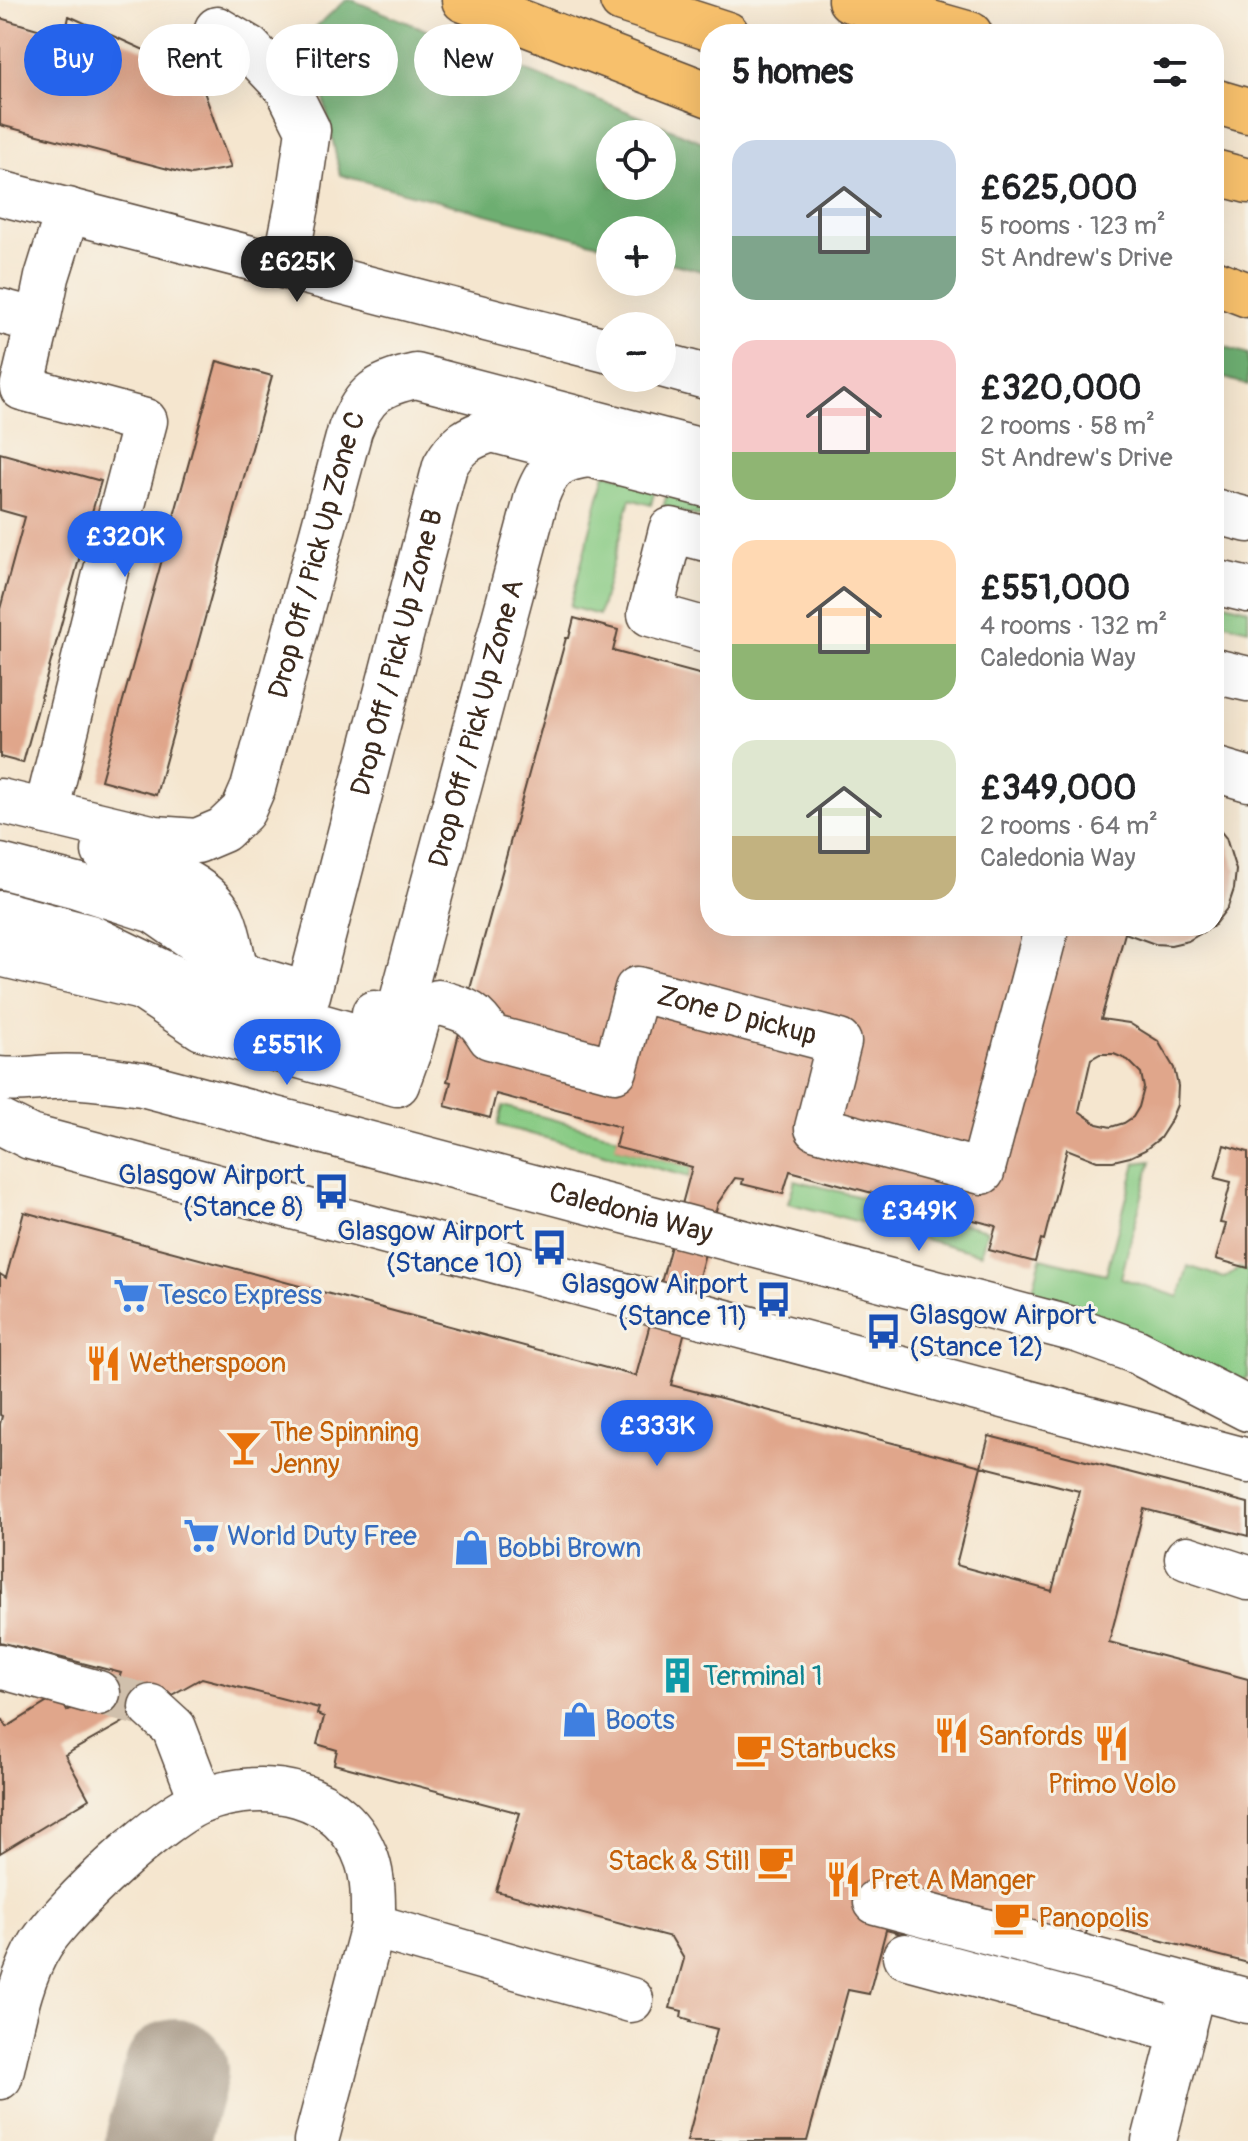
<!DOCTYPE html>
<meta charset="utf-8">
<style>
:root{--surface:#fff;--page:#f2f2f2;--text:#202124;--muted:#757577;--accent:#2563eb}
body{margin:0;font-family:Pangolin,sans-serif;background:var(--page);color:var(--text);height:100vh;display:flex;flex-direction:column;font-size:30px;white-space:nowrap}
*{box-sizing:border-box;margin:0}
p{font-size:26px;color:var(--muted)}
.icon{flex:none;width:44px;height:44px;fill:none;stroke:currentColor;stroke-width:2;stroke-linecap:round;stroke-linejoin:round}
.map{position:relative;flex:1;overflow:hidden}
.side{position:absolute;left:700px;top:24px;width:524px;height:912px;display:flex;flex-direction:column;background:var(--surface);border-radius:32px;box-shadow:0 8px 32px #0002}
.side>*{flex:none}
.top-card{position:absolute;left:24px;top:24px;width:556px;height:72px;display:flex;gap:16px}
.fabs{position:absolute;left:596px;top:120px;display:grid;gap:16px}
.fabs a{display:grid;place-items:center;width:80px;height:80px;border-radius:50%;background:var(--surface);box-shadow:0 8px 32px #0002;font-size:40px}
.price{position:absolute;translate:-50% -68px;padding:0 18px;border-radius:28px;background:var(--accent);color:#fff;font-size:26px;line-height:52px;filter:drop-shadow(0 2px 4px #0008)}
.price::after{content:'';position:absolute;left:50%;top:48px;width:24px;height:18px;margin-left:-12px;background:inherit;clip-path:polygon(0 0,100% 0,50% 100%)}
.price.selected{background:#222;color:#fff}
ul{padding:0;list-style:none}
li{display:flex;align-items:center;gap:24px;height:200px;padding:0 32px}
li span{display:grid;place-items:center;flex:none;width:224px;height:160px;border-radius:24px;color:#555}
li>.icon{margin-inline-start:auto}
span .icon{width:96px;height:96px;fill:#fffc;stroke-width:1}
li b{font-size:34px}
h2{display:flex;justify-content:space-between;align-items:center;height:96px;padding:0 32px;font-size:34px}
.chip{padding:0 28px;border-radius:36px;background:var(--surface);box-shadow:0 8px 32px #0002;font-size:28px;line-height:72px}
.chip.selected{background:var(--accent);color:#fff}
.map>svg:first-child{display:block}
.green{fill:#87ca83;stroke:#617a50;stroke-width:2}
.forest{fill:#6dae71;stroke:#546c48;stroke-width:2;fill-rule:evenodd}
.lines{fill:none;stroke-linecap:round;stroke-linejoin:round}
.taxiway{stroke:#988876;stroke-width:104}
.building{fill:#e0a68b;fill-rule:evenodd}
.minor-tunnel{stroke:#d0c0ac;stroke-width:44;stroke-dasharray:44 22;stroke-linecap:butt}
.minor-casing{stroke:#574639;stroke-width:47}
.highway-casing{stroke:#574639;stroke-width:47}
.minor{stroke:#fff;stroke-width:44}
.highway{stroke:#f7c06c;stroke-width:44}
.labels{text-anchor:middle;dominant-baseline:central;stroke-width:6;stroke-linejoin:round;paint-order:stroke}
.street-label{font-size:28px;fill:#3b2a1e;stroke:#f7f3e8}
.transit-label{font-size:28px;fill:#164399;stroke:#f7f3e8;text-anchor:end}
.shop-label{font-size:28px;fill:#366cbe;stroke:#f7f3e8;text-anchor:start}
.food-label{font-size:28px;fill:#c56008;stroke:#f7f3e8;text-anchor:start}
.culture-label{font-size:28px;fill:#0d838f;stroke:#f7f3e8;text-anchor:start}
</style>
<div class="map">
<svg width="1248" height="2141" viewBox="0 0 1248 2141">
<rect width="100%" height="100%" fill="#f7f3e8"/>
<filter id="ink" filterUnits="userSpaceOnUse"><feTurbulence type="fractalNoise" baseFrequency=".0125" numOctaves="2"/><feDisplacementMap in="SourceGraphic" scale="16" xChannelSelector="R" yChannelSelector="G"/><feConvolveMatrix kernelMatrix="1 2 1 2 8 2 1 2 1" color-interpolation-filters="sRGB"/></filter>
<filter id="wash" filterUnits="userSpaceOnUse"><feTurbulence type="fractalNoise" baseFrequency=".006" numOctaves="4" result="noise"/><feDisplacementMap in="SourceGraphic" scale="32" xChannelSelector="R" yChannelSelector="G"/><feGaussianBlur stdDeviation="1.8" result="paint"/><feColorMatrix in="noise" values="0 0 0 0 0 0 0 0 0 0 0 0 0 0 0 0 0 1.4 0 .05"/><feComposite in="paint" operator="in"/></filter>
<g filter="url(#wash)">
<rect width="100%" height="100%" fill="#f5e6cf"/>
<path class="green" d="M 605,473 L 656,486 L 651,505 L 630,499 L 599,615 L 570,607 Z
M 668,490 L 710,501 L 710,519 L 663,508 Z
M 1214,600 L 1248,609 L 1248,629 L 1214,620 Z
M 503,1106 L 618,1137 L 616,1147 L 692,1167 L 689,1177 L 498,1125 Z
M 1151,1161 L 1121,1278 L 1179,1297 L 1188,1266 L 1224,1278 L 1239,1268 L 1248,1271 L 1248,1376 L 1242,1382 L 1029,1304 L 1041,1258 L 1106,1274 L 1136,1163 Z
M 795,1180 L 987,1230 L 981,1254 L 788,1203 Z"/>
<path class="forest" d="M 346,0 L 352,0 L 710,145 L 710,273 L 662,261 L 662,230 L 610,230 L 610,247 L 340,175 L 310,32 ZM 610,134 L 662,134 L 662,186 L 610,186 Z
M 1214,343 L 1248,354 L 1248,385 L 1214,375 Z"/>
<g class="lines">
<path class="taxiway" d="M 157,2141 L 176,2071"/>
</g>
<g id="blocks">
<path class="building" d="M 69,16 L 155,55 L 190,52 L 231,168 L 191,175 L 0,125 L 0,18 L 65,37 Z
M 217,361 L 272,376 L 156,795 L 101,780 L 163,556 L 86,534 L 23,763 L 0,757 L 0,609 L 25,517 L 0,510 L 0,453 L 101,481 L 92,512 L 169,534 Z
M 574,618 L 618,630 L 613,651 L 710,677 L 710,926 L 1213,926 L 1188,941 L 1171,945 L 1155,944 L 1125,933 L 1101,1019 L 1129,1023 L 1158,1041 L 1174,1068 L 1178,1086 L 1177,1105 L 1169,1124 L 1160,1138 L 1145,1150 L 1130,1157 L 1113,1161 L 1097,1161 L 1067,1149 L 1044,1240 L 1041,1239 L 1035,1262 L 989,1250 L 996,1226 L 790,1171 L 783,1194 L 742,1184 L 743,1179 L 735,1178 L 718,1203 L 671,1385 L 981,1466 L 956,1565 L 1052,1591 L 1079,1491 L 981,1466 L 989,1436 L 1248,1503 L 1248,1536 L 1144,1509 L 1109,1642 L 1248,1679 L 1248,1963 L 1089,1922 L 1075,1978 L 886,1930 L 869,1994 L 848,1990 L 807,2141 L 687,2141 L 717,2029 L 690,2022 L 691,2020 L 681,2017 L 682,2011 L 670,2008 L 684,1959 L 671,1937 L 496,1891 L 520,1813 L 334,1764 L 337,1750 L 317,1744 L 324,1717 L 317,1714 L 319,1708 L 202,1678 L 65,1755 L 89,1799 L 0,1853 L 0,1722 L 3,1720 L 7,1727 L 59,1695 L 67,1711 L 118,1681 L 121,1673 L 0,1642 L 0,1424 L 2,1416 L 0,1415 L 0,1274 L 6,1278 L 24,1212 L 636,1376 L 692,1167 L 615,1147 L 620,1127 L 496,1094 L 490,1118 L 445,1106 L 451,1082 L 447,1081 L 470,989 L 566,638 L 569,638 ZM 1100,1054 L 1114,1054 L 1128,1060 L 1141,1073 L 1144,1088 L 1139,1107 L 1133,1117 L 1124,1123 L 1111,1127 L 1097,1124 L 1079,1111 L 1091,1059 Z
M 1214,823 L 1226,838 L 1236,870 L 1234,889 L 1228,907 L 1214,925 Z
M 1224,1145 L 1248,1152 L 1248,1268 L 1216,1259 L 1226,1224 L 1220,1223 L 1231,1182 L 1215,1178 Z"/>
</g>
</g>
<g filter="url(#ink)">
<use href="#blocks" fill-opacity="0" stroke="#574639" stroke-width="2"/>
<g class="lines">
<path class="minor-tunnel" d="M 98,1693 L 151,1707"/>
<defs>
<g id="minor">
<path d="M 217,29 L 249,48 L 287,88 L 308,130 L 297,206 L 285,266"/>
<path d="M 0,193 L 610,351"/>
<path d="M 0,311 L 38,321 L 47,277 L 68,210"/>
<path d="M 38,321 L 22,388 L 145,421 L 119,520"/>
<path d="M 662,365 L 710,378"/>
<path d="M 1214,511 L 1248,520"/>
<path d="M 710,540 L 671,530 L 650,614 L 710,631"/>
<path d="M 1214,582 L 1248,590"/>
<path d="M 1214,671 L 1248,679"/>
<path d="M 1214,769 L 1248,779"/>
<path id="s1" d="M 0,801 L 155,838 L 197,841 L 223,830 L 243,811 L 253,788 L 350,430 C 364,394 378,384 416,376 L 710,453"/>
<path d="M 46,812 L 113,542"/>
<path d="M 104,851 C 140,863 205,880 222,917 C 229,932 231,951 235,966"/>
<path d="M 0,866 L 77,886 L 154,911 L 249,977 L 296,991"/>
<path id="s2" d="M 0,913 L 90,937 L 210,995 L 409,1051 L 420,1012 L 438,1002 C 466,1010 474,1011 490,1037 L 615,1070 L 637,989 L 839,1042 L 817,1128 L 982,1172 L 1047,926"/>
<path d="M 0,954 L 142,988"/>
<path d="M 142,988 L 202,1028 L 397,1084 L 409,1051"/>
<path id="s3" d="M 308,995 L 445,466 C 457,444 469,437 492,430 L 710,486"/>
<path id="s4" d="M 374,1013 L 397,1019 L 537,496 C 548,467 558,459 589,455"/>
<path id="s5" d="M 0,1079 C 18,1081 34,1078 52,1077 C 82,1075 112,1080 142,1084 L 1080,1331 L 1135,1351 L 1248,1409"/>
<path d="M 0,1122 L 30,1137 L 1248,1461"/>
<path d="M 1187,1558 L 1248,1578"/>
<path d="M 0,1666 L 98,1693"/>
<path d="M 151,1707 L 174,1728 L 202,1801"/>
<path d="M 876,1902 L 1248,2001"/>
<path d="M 373,1926 L 631,2000"/>
<path d="M 905,1956 L 1183,2031"/>
<path d="M 0,2077 C 11,2034 17,1982 41,1944 C 65,1907 163,1815 204,1800 C 266,1778 342,1790 367,1860 C 374,1880 373,1905 373,1926 L 316,2141"/>
<path d="M 1154,2141 L 1189,2004"/>
</g>
<path id="highway" d="M 464,0 L 710,95
M 622,0 L 727,34
M 850,0 L 970,34
M 1214,101 L 1248,111
M 1214,172 L 1248,181
M 1214,282 L 1248,295"/>
</defs>
<use href="#minor" class="minor-casing"/>
<use href="#highway" class="highway-casing"/>
<use href="#minor" class="minor"/>
<use href="#highway" class="highway"/>
</g>
</g>
<defs>
<symbol id="bus-bare" viewBox="-9 -9 18 18"><path d="M-5-6H5V4H4V6H2V4H-2V6H-4V4H-5ZM-3.5-4V0h7V-4ZM-3.5 1.2v1.5H-2V1.2ZM2 1.2v1.5H3.5V1.2Z" fill="#1a4fb4" stroke="#f7f3e8" stroke-width="2.5" paint-order="stroke"/></symbol>
<symbol id="supermarket-bare" viewBox="-9 -9 18 18"><path d="M-6-5.5h2.5l.6 2H6L4.5 2H-2.5L-4.4-4H-6ZM-1.5 3.2a1.3 1.3 0 1 0 .1 0ZM3 3.2a1.3 1.3 0 1 0 .1 0Z" fill="#3f7fe0" stroke="#f7f3e8" stroke-width="2.5" paint-order="stroke"/></symbol>
<symbol id="restaurant-bare" viewBox="-9 -9 18 18"><path d="M-5-6h1v4h1v-4h1v4h1v-4h1v5L-1.5 .5V6h-2V.5L-5-1ZM5-6V6H3V1.5H1.5Q1.5-4 5-6Z" fill="#e8710a" stroke="#f7f3e8" stroke-width="2.5" paint-order="stroke"/></symbol>
<symbol id="bar-bare" viewBox="-9 -9 18 18"><path d="M-6-5H6L.8 .8V4.5H3.5V6h-7V4.5H-.8V.8Z" fill="#e8710a" stroke="#f7f3e8" stroke-width="2.5" paint-order="stroke"/></symbol>
<symbol id="shop-bare" viewBox="-9 -9 18 18"><path d="M-5-2.5h2.3a2.7 3.5 0 0 1 5.4 0H5L5.5 6h-11ZM-1.5-2.5h3a1.5 2.3 0 0 0-3 0Z" fill="#3f7fe0" stroke="#f7f3e8" stroke-width="2.5" paint-order="stroke"/></symbol>
<symbol id="building-bare" viewBox="-9 -9 18 18"><path d="M-4-6H4V6H1V3H-1V6H-4ZM-2.5-4.3h1.7v1.8h-1.7ZM.8-4.3h1.7v1.8H.8ZM-2.5-1h1.7V.8h-1.7ZM.8-1h1.7V.8H.8Z" fill="#0f9aa8" stroke="#f7f3e8" stroke-width="2.5" paint-order="stroke"/></symbol>
<symbol id="cafe-bare" viewBox="-9 -9 18 18"><path d="M-5.5-4.5H6V0H3Q3 3.5 0 3.5H-2.5Q-5.5 3.5-5.5 0ZM3-3.2v2h1.7v-2ZM-6 4.5H4V6H-6Z" fill="#e8710a" stroke="#f7f3e8" stroke-width="2.5" paint-order="stroke"/></symbol>
</defs>
<g fill-rule="evenodd">
<use href="#bus-bare" x="306" y="1166" width="51" height="51"/>
<use href="#bus-bare" x="524" y="1222" width="51" height="51"/>
<use href="#supermarket-bare" x="106" y="1270" width="51" height="51"/>
<use href="#bus-bare" x="748" y="1274" width="51" height="51"/>
<use href="#bus-bare" x="858" y="1306" width="51" height="51"/>
<use href="#restaurant-bare" x="78" y="1338" width="51" height="51"/>
<use href="#bar-bare" x="218" y="1422" width="51" height="51"/>
<use href="#supermarket-bare" x="176" y="1510" width="51" height="51"/>
<use href="#shop-bare" x="446" y="1522" width="51" height="51"/>
<use href="#building-bare" x="652" y="1650" width="51" height="51"/>
<use href="#shop-bare" x="554" y="1694" width="51" height="51"/>
<use href="#restaurant-bare" x="926" y="1710" width="51" height="51"/>
<use href="#restaurant-bare" x="1086" y="1718" width="51" height="51"/>
<use href="#cafe-bare" x="728" y="1724" width="51" height="51"/>
<use href="#cafe-bare" x="750" y="1836" width="51" height="51"/>
<use href="#restaurant-bare" x="818" y="1854" width="51" height="51"/>
<use href="#cafe-bare" x="986" y="1892" width="51" height="51"/>
</g>
<g class="labels">
<g class="street-label">
<text stroke="none"><textPath href="#s1" startOffset="524">Drop Off / Pick Up Zone C</textPath></text>
<text stroke="none"><textPath href="#s3" startOffset="354">Drop Off / Pick Up Zone B</textPath></text>
<text stroke="none"><textPath href="#s4" startOffset="330">Drop Off / Pick Up Zone A</textPath></text>
<text stroke="none"><textPath href="#s2" startOffset="876">Zone D pickup</textPath></text>
<text stroke="none"><textPath href="#s5" startOffset="648">Caledonia Way</textPath></text>
</g>
<g class="transit-label">
<text x="305" y="1175">Glasgow Airport<tspan x="305" dy="32">(Stance 8)</tspan></text>
<text x="524" y="1231">Glasgow Airport<tspan x="524" dy="32">(Stance 10)</tspan></text>
<text x="748" y="1284">Glasgow Airport<tspan x="748" dy="32">(Stance 11)</tspan></text>
<text x="909" y="1315" text-anchor="start">Glasgow Airport<tspan x="909" dy="32">(Stance 12)</tspan></text>
</g>
<g class="shop-label">
<text x="158" y="1295">Tesco Express</text>
<text x="227" y="1536">World Duty Free</text>
<text x="497" y="1548">Bobbi Brown</text>
<text x="605" y="1720">Boots</text>
</g>
<g class="food-label">
<text x="129" y="1363">Wetherspoon</text>
<text x="270" y="1432">The Spinning<tspan x="270" dy="32">Jenny</tspan></text>
<text x="978" y="1736">Sanfords</text>
<text x="779" y="1749">Starbucks</text>
<text x="1112" y="1784" text-anchor="middle">Primo Volo</text>
<text x="750" y="1861" text-anchor="end">Stack &amp; Still</text>
<text x="870" y="1880">Pret A Manger</text>
<text x="1038" y="1918">Panopolis</text>
</g>
<g class="culture-label">
<text x="703" y="1676">Terminal 1</text>
</g>
</g>
</svg>
<div class="fabs">
<a><svg class="icon" aria-label="locate" viewBox="0 0 24 24"><circle cx="12" cy="12" r="6"/><path d="M12 2v4M12 18v4M2 12h4M18 12h4"/></svg></a>
<a>+</a>
<a>−</a>
</div>
<b class="price selected" style="left:297px;top:304px">£625K</b>
<b class="price" style="left:125px;top:579px">£320K</b>
<b class="price" style="left:287px;top:1087px">£551K</b>
<b class="price" style="left:919px;top:1253px">£349K</b>
<b class="price" style="left:657px;top:1468px">£333K</b>
<div class="top-card">
<a class="chip selected">Buy</a>
<a class="chip">Rent</a>
<a class="chip">Filters</a>
<a class="chip">New</a>
</div>
<section class="side">
<h2>5 homes<svg class="icon" aria-label="filters" viewBox="0 0 24 24"><path d="M4 7h16M4 17h16"/><circle cx="9" cy="7" r="2"/><circle cx="15" cy="17" r="2"/></svg></h2>
<ul>
<li><span style="background:linear-gradient(#c9d6e8 60%,#7fa58c 0)"><svg class="icon" aria-label="home" viewBox="0 0 24 24"><path d="M3 11l9-7 9 7M6 9v11h12V9"/></svg></span><div><b>£625,000</b><p>5 rooms · 123 m²</p><p>St Andrew's Drive</p></div></li>
<li><span style="background:linear-gradient(#f6c9c9 70%,#8fb573 0)"><svg class="icon" aria-label="home" viewBox="0 0 24 24"><path d="M3 11l9-7 9 7M6 9v11h12V9"/></svg></span><div><b>£320,000</b><p>2 rooms · 58 m²</p><p>St Andrew's Drive</p></div></li>
<li><span style="background:linear-gradient(#ffd9b3 65%,#8fb573 0)"><svg class="icon" aria-label="home" viewBox="0 0 24 24"><path d="M3 11l9-7 9 7M6 9v11h12V9"/></svg></span><div><b>£551,000</b><p>4 rooms · 132 m²</p><p>Caledonia Way</p></div></li>
<li><span style="background:linear-gradient(#dfe7d0 60%,#c2b280 0)"><svg class="icon" aria-label="home" viewBox="0 0 24 24"><path d="M3 11l9-7 9 7M6 9v11h12V9"/></svg></span><div><b>£349,000</b><p>2 rooms · 64 m²</p><p>Caledonia Way</p></div></li>
</ul>
</section>
</div>
